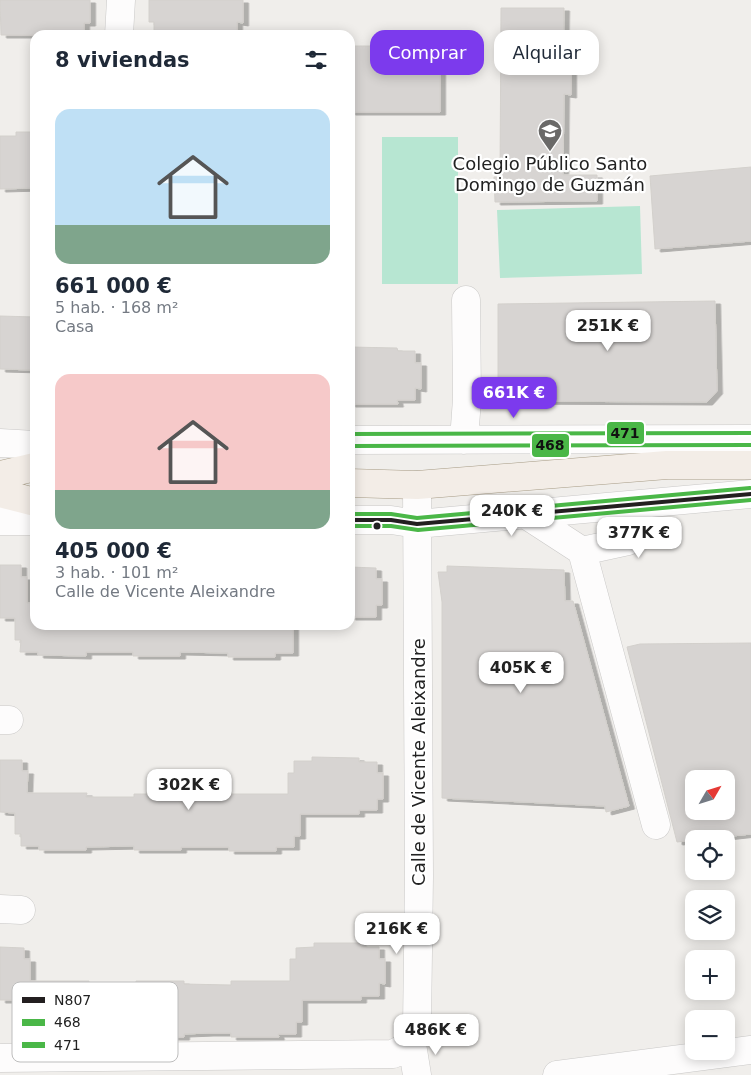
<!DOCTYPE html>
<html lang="es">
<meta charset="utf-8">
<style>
:root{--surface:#fff;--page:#f6f6f7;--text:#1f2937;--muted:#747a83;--accent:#7c3aed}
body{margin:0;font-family:"DejaVu Sans",sans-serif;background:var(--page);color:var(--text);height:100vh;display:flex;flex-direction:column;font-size:19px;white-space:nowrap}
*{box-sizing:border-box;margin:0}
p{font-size:16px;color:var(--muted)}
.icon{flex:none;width:28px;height:28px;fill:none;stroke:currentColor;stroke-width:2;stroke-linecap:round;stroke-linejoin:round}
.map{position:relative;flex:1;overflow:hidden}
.details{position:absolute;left:30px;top:30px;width:325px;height:600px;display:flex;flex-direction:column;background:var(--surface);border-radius:15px;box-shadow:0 2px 12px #0003}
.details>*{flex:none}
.guide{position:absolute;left:370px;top:30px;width:305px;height:45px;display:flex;gap:10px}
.needle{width:32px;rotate:51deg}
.controls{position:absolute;left:685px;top:770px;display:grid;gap:10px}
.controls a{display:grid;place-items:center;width:50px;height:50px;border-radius:10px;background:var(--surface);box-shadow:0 2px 12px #0003;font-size:25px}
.price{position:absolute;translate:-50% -42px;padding:0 11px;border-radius:10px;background:#fff;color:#222;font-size:16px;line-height:32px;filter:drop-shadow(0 1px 2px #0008)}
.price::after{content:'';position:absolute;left:50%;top:30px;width:15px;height:11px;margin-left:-8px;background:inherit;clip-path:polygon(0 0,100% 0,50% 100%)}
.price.current{background:var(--accent);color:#fff}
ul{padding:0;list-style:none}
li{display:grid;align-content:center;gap:10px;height:265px;padding:0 25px}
li span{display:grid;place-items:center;height:155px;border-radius:15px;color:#555}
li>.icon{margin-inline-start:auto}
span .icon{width:90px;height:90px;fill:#fffc;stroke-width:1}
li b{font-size:21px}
h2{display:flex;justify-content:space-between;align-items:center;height:60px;padding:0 25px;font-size:21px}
.tag{padding:0 18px;border-radius:15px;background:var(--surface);box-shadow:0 2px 12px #0003;font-size:18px;line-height:45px}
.tag.current{background:var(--accent);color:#fff}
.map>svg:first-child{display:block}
.pitch{fill:#b7e6d2}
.building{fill:#d7d4d2;stroke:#d3d0cc;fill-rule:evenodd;filter:url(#shadow)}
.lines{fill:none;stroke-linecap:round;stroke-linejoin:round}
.minor-casing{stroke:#c9c8c7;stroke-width:29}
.major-casing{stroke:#a79c86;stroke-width:29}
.minor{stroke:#fdfcfc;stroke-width:28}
.major{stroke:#f3ede7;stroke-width:28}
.bus-1-casing{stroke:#fff;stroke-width:8}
.bus-2-casing{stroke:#fff;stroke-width:8}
.bus-3-casing{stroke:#fff;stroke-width:8}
.bus-1{stroke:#231f20;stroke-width:4}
.bus-2{stroke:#4ab747;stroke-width:4}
.bus-3{stroke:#4ab747;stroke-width:4}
.bus-dot{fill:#222;stroke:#fff;stroke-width:2}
.labels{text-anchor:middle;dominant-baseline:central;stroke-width:4.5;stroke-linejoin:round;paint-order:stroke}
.poi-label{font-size:18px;fill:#222;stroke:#fff}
.street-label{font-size:18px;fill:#222;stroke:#fff}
.key{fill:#fff;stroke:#bdbdbd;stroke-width:1}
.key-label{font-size:14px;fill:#222}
.line-badge{stroke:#fff;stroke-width:2}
.pale-badge-label{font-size:14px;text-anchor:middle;font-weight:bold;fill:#111}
</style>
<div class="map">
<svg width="751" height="1075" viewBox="0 0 751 1075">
<defs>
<filter id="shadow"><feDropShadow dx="5.5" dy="3" stdDeviation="0" flood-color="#0004"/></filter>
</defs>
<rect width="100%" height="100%" fill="#f0eeeb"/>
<path class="pitch" d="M 382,137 L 458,137 L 458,284 L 382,284 Z
M 640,206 L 642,274 L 500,278 L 497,210 Z"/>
<path class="building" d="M 0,0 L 90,0 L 90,23 L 84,23 L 84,35 L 1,35 Z
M 149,0 L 243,0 L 243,23 L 237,22 L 237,34 L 154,34 L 154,22 L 149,22 Z
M 501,8 L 564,8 L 563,67 L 571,68 L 571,95 L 564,94 L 563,175 L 597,175 L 597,201 L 495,202 L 494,177 L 500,177 Z
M 350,46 L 440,46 L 440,112 L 350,112 Z
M 16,132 L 35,132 L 35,188 L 0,189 L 0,136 L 16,136 Z
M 751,167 L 751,241 L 655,249 L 650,176 Z
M 715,301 L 717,391 L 707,402 L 498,401 L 498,304 Z
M 0,316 L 35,317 L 35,370 L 0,369 Z
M 350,347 L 397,348 L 398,351 L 415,351 L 415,363 L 421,363 L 421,389 L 415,388 L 415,400 L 397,400 L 398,404 L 350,404 Z
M 0,565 L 21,565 L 21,577 L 27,577 L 27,603 L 35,603 L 35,625 L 293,625 L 293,653 L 275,653 L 275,657 L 228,657 L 228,653 L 180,652 L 180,656 L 133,656 L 133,652 L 86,652 L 86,656 L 38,655 L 38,652 L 20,652 L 21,640 L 15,640 L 15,618 L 0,618 Z
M 447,566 L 564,570 L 565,601 L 573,601 L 629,806 L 606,812 L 605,806 L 442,798 L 442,602 L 438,572 L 447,572 Z
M 350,567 L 376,568 L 376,579 L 382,579 L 382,605 L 376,605 L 376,617 L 350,617 Z
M 751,643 L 751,834 L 677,842 L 627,647 L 640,644 ZM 694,779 L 726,779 L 726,811 L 694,811 Z
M 312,757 L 359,758 L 359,762 L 377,762 L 377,773 L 383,773 L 383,799 L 377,799 L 377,810 L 359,810 L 359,814 L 300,814 L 300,836 L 294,836 L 294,847 L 276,847 L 276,851 L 229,851 L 229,847 L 181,847 L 181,850 L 134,850 L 134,846 L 86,847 L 86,850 L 39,850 L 39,846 L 21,846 L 21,834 L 15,834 L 15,813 L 0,812 L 0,760 L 22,760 L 22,771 L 28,771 L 27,793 L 87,793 L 86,797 L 134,797 L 134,794 L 181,794 L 181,797 L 229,798 L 229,794 L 288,794 L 288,773 L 294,773 L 294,761 L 312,761 Z
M 314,943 L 361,943 L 361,947 L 379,947 L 379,959 L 385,959 L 385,984 L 379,983 L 379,996 L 361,996 L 361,1000 L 302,1000 L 302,1022 L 296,1022 L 296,1034 L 278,1034 L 279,1037 L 231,1037 L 231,1033 L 208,1033 L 184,1034 L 184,1037 L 136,1037 L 136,1033 L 89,1034 L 89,1038 L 42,1038 L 42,1033 L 24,1034 L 24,1022 L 18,1022 L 18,1000 L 0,1000 L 0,947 L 24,948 L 24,959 L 30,959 L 30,981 L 89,981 L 89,984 L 136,985 L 136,981 L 184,981 L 184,984 L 231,985 L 231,981 L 290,981 L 290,959 L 296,959 L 296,948 L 314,947 Z"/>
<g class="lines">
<defs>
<path id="minor" d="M 119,35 L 121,0
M 350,440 L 751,439
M 464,440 L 467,399 L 466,300
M 0,443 L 35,445
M 525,514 L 582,551
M 350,520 L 391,520 L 417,524 L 751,494
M 0,521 L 35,521
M 582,551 L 656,825
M 582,551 L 628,541 L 637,505
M 0,720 L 9,720
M 0,909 L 21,910
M 412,1044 L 417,1075
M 0,1058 L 393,1054 L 412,1044 L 417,1027 L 419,876 L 417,485
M 557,1075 L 751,1050"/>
<path id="major" d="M 0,475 L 35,467
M 350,483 L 417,485 L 667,465 L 751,465
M 0,493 L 35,502"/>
</defs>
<use href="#minor" class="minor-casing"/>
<use href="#major" class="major-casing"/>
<use href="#minor" class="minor"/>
<use href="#major" class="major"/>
<defs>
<path id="bus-1" d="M 350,520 L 391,520 L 417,524 L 751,494"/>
<path id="bus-2" d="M 350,446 L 751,445
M 350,526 L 391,526 L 418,530 L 751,500"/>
<path id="bus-3" d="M 350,434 L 751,433
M 350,514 L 391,514 L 417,518 L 750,488"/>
</defs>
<use href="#bus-1" class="bus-1-casing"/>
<use href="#bus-2" class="bus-2-casing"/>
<use href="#bus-3" class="bus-3-casing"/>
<use href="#bus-1" class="bus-1"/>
<use href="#bus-2" class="bus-2"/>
<use href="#bus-3" class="bus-3"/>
</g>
<defs>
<symbol id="school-pin" viewBox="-11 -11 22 30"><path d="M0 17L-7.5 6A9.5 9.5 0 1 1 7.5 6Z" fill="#6a6968" stroke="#fff"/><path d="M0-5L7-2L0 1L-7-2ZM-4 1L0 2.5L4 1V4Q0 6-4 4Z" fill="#fff"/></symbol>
</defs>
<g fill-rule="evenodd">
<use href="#school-pin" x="536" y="117" width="28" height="38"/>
</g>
<circle class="bus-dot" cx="377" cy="526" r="4.5"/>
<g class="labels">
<g class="poi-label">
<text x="550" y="163">Colegio Público Santo<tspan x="550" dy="21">Domingo de Guzmán</tspan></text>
</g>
<g class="street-label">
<text transform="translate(418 762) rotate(-90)">Calle de Vicente Aleixandre</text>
</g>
</g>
<rect x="12" y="982" width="166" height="80" rx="8" class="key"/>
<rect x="22" y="997" width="23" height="6" fill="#231f20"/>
<rect x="22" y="1019" width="23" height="7" fill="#4ab747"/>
<rect x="22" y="1042" width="23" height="6" fill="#4ab747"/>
<g class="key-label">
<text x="54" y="1005">N807</text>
<text x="54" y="1027">468</text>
<text x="54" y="1050">471</text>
</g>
<g class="line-badge">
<rect x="606" y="421" width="39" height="24" rx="5" fill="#4ab747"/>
<rect x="531" y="433" width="39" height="25" rx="5" fill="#4ab747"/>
</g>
<g class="pale-badge-label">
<text x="625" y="438">471</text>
<text x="550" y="450">468</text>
</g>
</svg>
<div class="controls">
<a><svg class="needle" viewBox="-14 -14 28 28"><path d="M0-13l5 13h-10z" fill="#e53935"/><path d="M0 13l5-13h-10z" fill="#747a83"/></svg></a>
<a><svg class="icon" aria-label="locate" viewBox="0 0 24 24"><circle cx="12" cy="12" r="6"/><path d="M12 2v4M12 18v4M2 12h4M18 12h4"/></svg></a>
<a><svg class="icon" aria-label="layers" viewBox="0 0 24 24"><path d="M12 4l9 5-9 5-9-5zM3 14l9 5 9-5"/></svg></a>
<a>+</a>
<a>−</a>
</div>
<b class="price" style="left:608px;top:352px">251K €</b>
<b class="price current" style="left:514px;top:419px">661K €</b>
<b class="price" style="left:512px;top:537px">240K €</b>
<b class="price" style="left:639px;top:559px">377K €</b>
<b class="price" style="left:521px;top:694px">405K €</b>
<b class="price" style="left:189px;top:811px">302K €</b>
<b class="price" style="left:397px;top:955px">216K €</b>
<b class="price" style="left:436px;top:1056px">486K €</b>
<div class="guide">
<a class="tag current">Comprar</a>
<a class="tag">Alquilar</a>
</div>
<section class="details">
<h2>8 viviendas<svg class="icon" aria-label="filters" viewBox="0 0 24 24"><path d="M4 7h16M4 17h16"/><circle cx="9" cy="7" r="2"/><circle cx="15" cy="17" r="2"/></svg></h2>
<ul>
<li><span style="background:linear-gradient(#bfe0f5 75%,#7fa58c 0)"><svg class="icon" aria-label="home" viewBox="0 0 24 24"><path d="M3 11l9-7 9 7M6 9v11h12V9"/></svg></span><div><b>661 000 €</b><p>5 hab. · 168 m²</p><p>Casa</p></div></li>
<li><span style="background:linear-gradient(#f6c9c9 75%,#7fa58c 0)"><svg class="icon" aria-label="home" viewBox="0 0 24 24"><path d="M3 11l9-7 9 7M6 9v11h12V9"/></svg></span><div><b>405 000 €</b><p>3 hab. · 101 m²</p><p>Calle de Vicente Aleixandre</p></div></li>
</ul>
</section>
</div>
